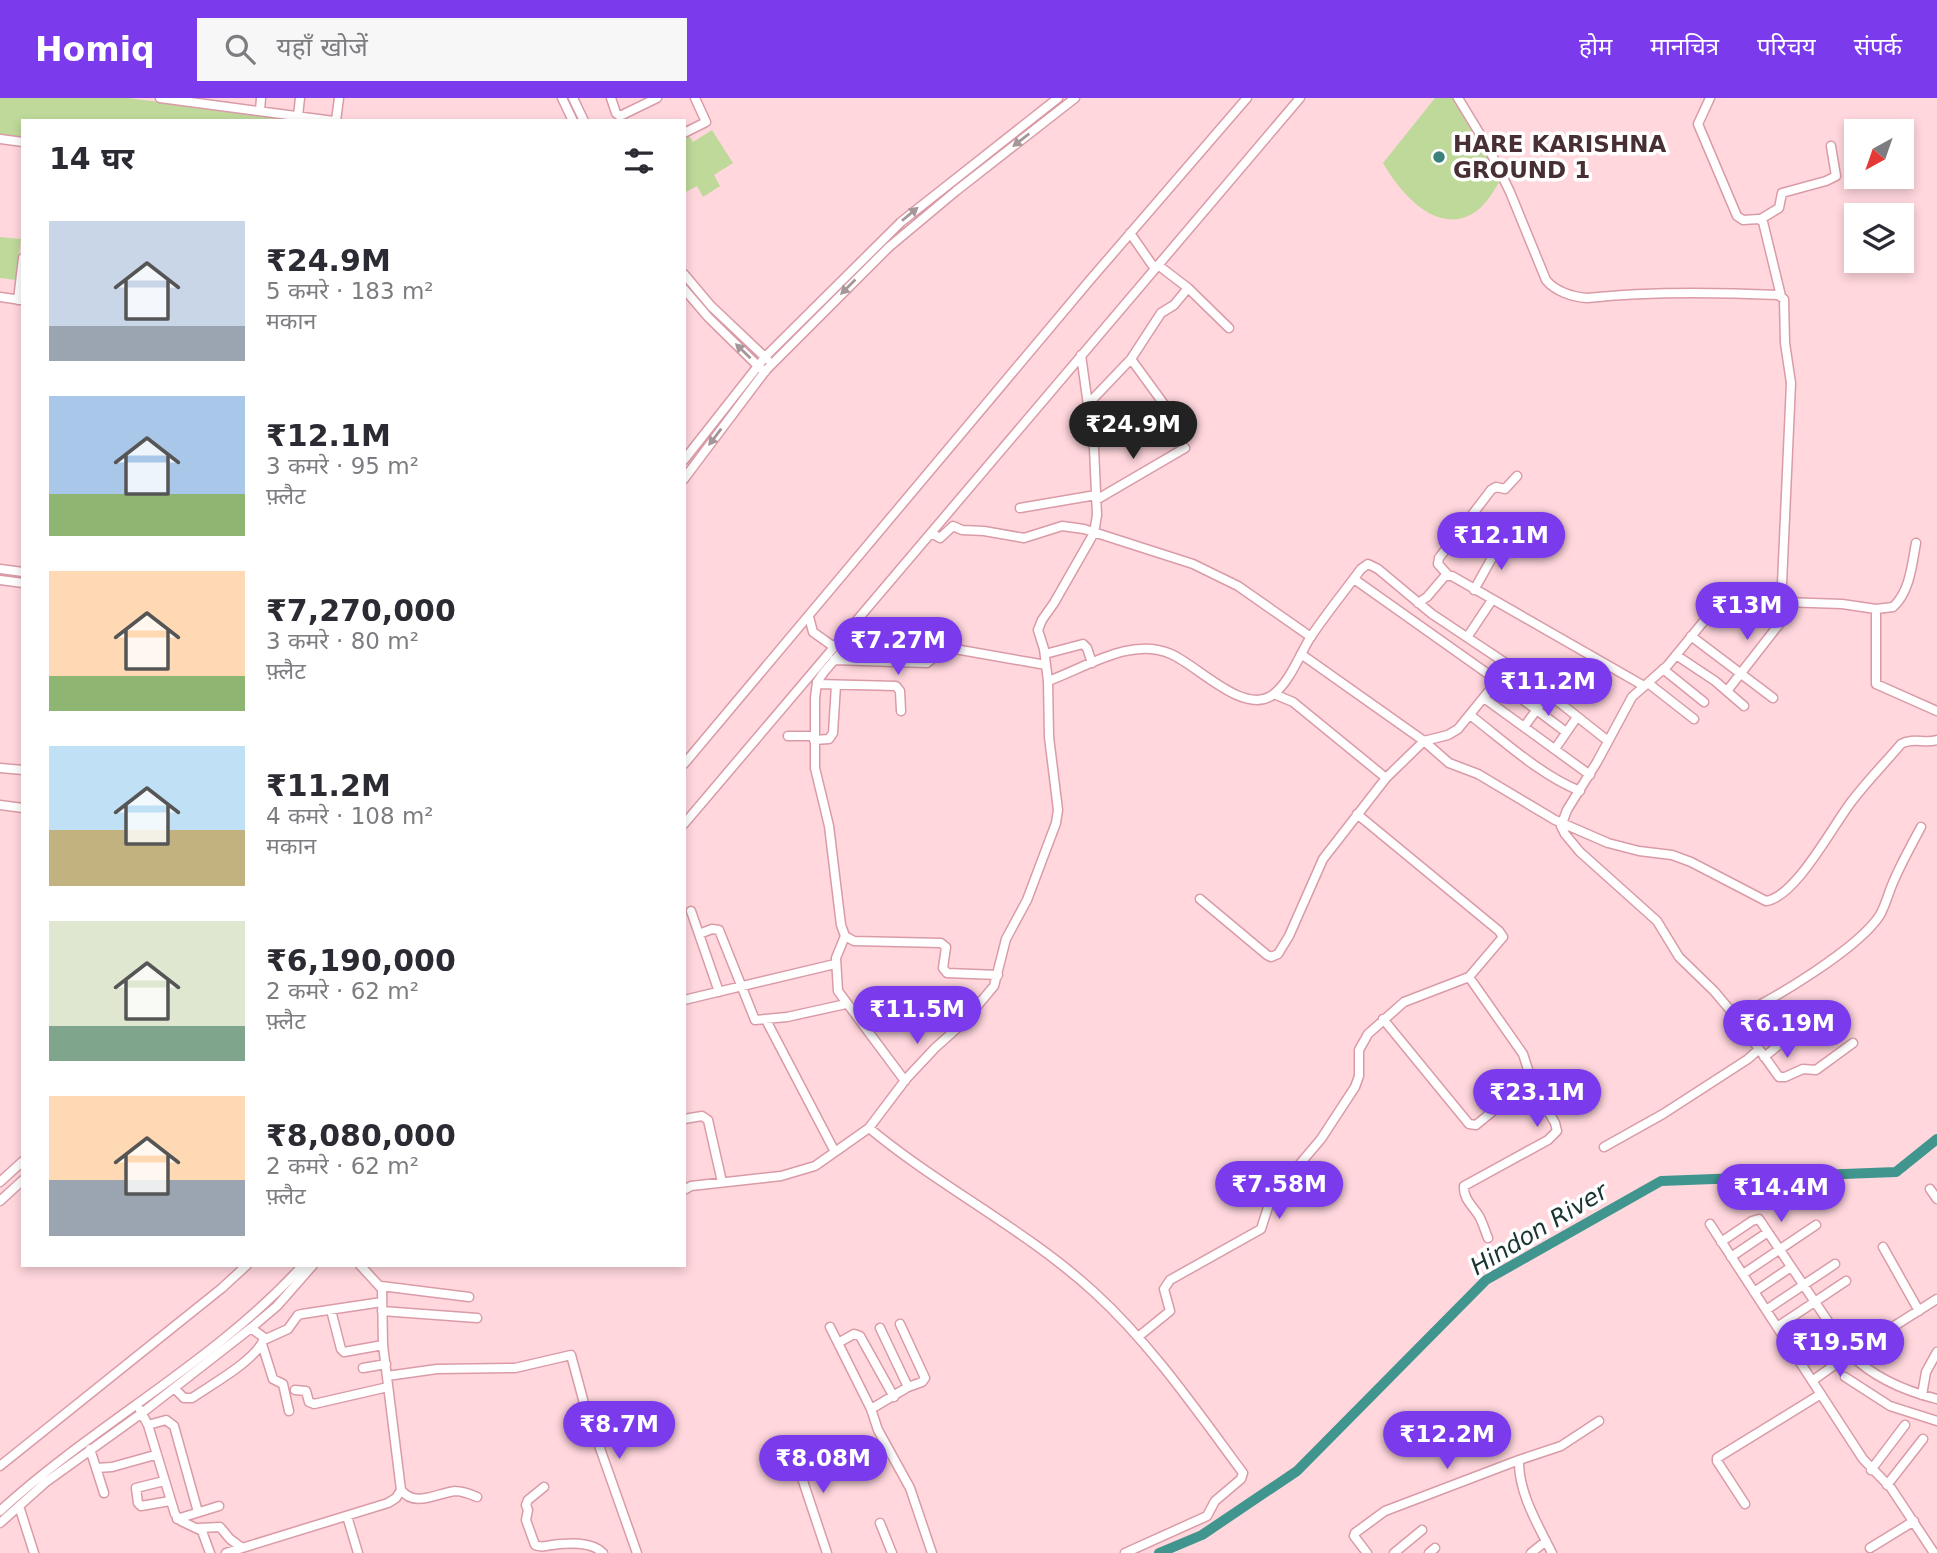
<!DOCTYPE html>
<html lang="hi">
<meta charset="utf-8">
<style>
:root{--surface:#fff;--page:#f7f7f7;--text:#2b2b33;--muted:#7c7c81;--accent:#7c3aed}
body{margin:0;font-family:"DejaVu Sans","Noto Sans Devanagari",sans-serif;background:var(--page);color:var(--text);height:100vh;display:flex;flex-direction:column;font-size:26px;white-space:nowrap}
*{box-sizing:border-box;margin:0}
p{font-size:23px;color:var(--muted)}
.icon{flex:none;width:38px;height:38px;fill:none;stroke:currentColor;stroke-width:2;stroke-linecap:round;stroke-linejoin:round}
.map{position:relative;flex:1;overflow:hidden}
.side{position:absolute;left:21px;top:21px;width:665px;height:1148px;display:flex;flex-direction:column;background:var(--surface);border-radius:0px;box-shadow:0 4px 10px #0003}
.side>*{flex:none}
.needle{width:46px;rotate:220deg}
.tools{position:absolute;left:1844px;top:21px;display:grid;gap:14px}
.tools a{display:grid;place-items:center;width:70px;height:70px;border-radius:0px;background:var(--surface);box-shadow:0 4px 10px #0003;font-size:35px}
.price{position:absolute;translate:-50% -60px;padding:0 16px;border-radius:24px;background:var(--accent);color:#fff;font-size:23px;line-height:46px;filter:drop-shadow(0 2px 4px #0008)}
.price::after{content:'';position:absolute;left:50%;top:42px;width:21px;height:16px;margin-left:-10px;background:inherit;clip-path:polygon(0 0,100% 0,50% 100%)}
.price.active{background:#222;color:#fff}
ul{padding:0;list-style:none}
li{display:flex;align-items:center;gap:21px;height:175px;padding:0 28px}
li span{display:grid;place-items:center;flex:none;width:196px;height:140px;border-radius:0px;color:#555}
li>.icon{margin-inline-start:auto}
span .icon{width:84px;height:84px;fill:#fffc;stroke-width:1}
li b{font-size:30px}
h2{display:flex;justify-content:space-between;align-items:center;height:84px;padding:0 28px;font-size:30px}
header{display:flex;align-items:center;gap:42px;box-sizing:border-box;height:98px;padding:0 35px;background:var(--accent);color:#fff}
header strong{font-size:33px}
nav{display:flex;gap:38px;margin-inline-start:auto;font-size:24px}
.search{width:490px;height:63px;background:var(--page);display:flex;align-items:center;gap:18px;box-sizing:border-box;padding:0 24px;border-radius:0px;color:var(--muted);font-size:26px}
.map>svg:first-child{display:block}
.green{fill:#bfd99b}
.lines{fill:none;stroke-linecap:round;stroke-linejoin:round}
.river{stroke:#40968e;stroke-width:10}
.minor-casing{stroke:#da9ba7;stroke-width:11}
.minor{stroke:#fff;stroke-width:8}
.oneway{fill:#a49799}
.poi-dot{fill:#3b827b;stroke:#fff;stroke-width:2.5}
.labels{text-anchor:middle;dominant-baseline:central;stroke-width:7;stroke-linejoin:round;paint-order:stroke}
.poi-label{font-size:23px;font-weight:bold;fill:#482f33;stroke:#fff;text-anchor:start}
.water-label{font-size:24px;font-style:italic;fill:#193431;stroke:#fff}
</style>
<header>
<strong>Homiq</strong>
<div class="search"><svg class="icon" aria-label="search" viewBox="0 0 24 24"><circle cx="10" cy="10" r="6"/><path d="M15 15l6 6"/></svg>यहाँ खोजें</div>
<nav><a>होम</a><a>मानचित्र</a><a>परिचय</a><a>संपर्क</a></nav>
</header>
<div class="map">
<svg width="1937" height="1455" viewBox="0 0 1937 1455">
<rect width="100%" height="100%" fill="#ffd7dd"/>
<path class="green" d="M 0,0 L 128,0 L 307,23 L 23,23 L 23,39 L 0,36 Z
M 1435,0 L 1455,0 L 1487,52 L 1500,83 C 1493,94 1484,110 1472,116 C 1435,137 1399,93 1383,65 Z
M 684,31 L 693,44 L 712,32 L 733,65 L 714,77 L 720,88 L 703,99 L 697,88 L 684,95 Z
M 0,139 L 21,141 L 16,182 L 0,180 Z"/>
<g class="lines">
<path class="river" d="M 1159,1455 L 1202,1437 L 1297,1373 L 1486,1182 L 1661,1083 L 1896,1074 L 1937,1041"/>
<defs>
<path id="minor" d="M 160,0 L 334,23
M 562,0 L 573,23
M 573,0 L 584,23
M 611,0 L 616,15 L 620,18 L 657,0
M 1458,0 L 1489,51 L 1510,94 L 1546,182 C 1555,193 1572,199 1587,200 C 1650,193 1714,194 1778,197 L 1784,201 L 1785,245 L 1791,285 L 1781,508 L 1773,515 L 1766,516 L 1717,514 L 1708,518 L 1668,567 L 1632,599 L 1597,664 L 1567,712 L 1561,728 L 1565,736 L 1580,754 L 1657,823 L 1679,859 L 1714,893 L 1736,919 L 1779,979 L 1785,979 L 1803,971 L 1816,972 L 1853,945
M 1710,0 L 1698,26 L 1737,118 L 1743,122 L 1759,121 L 1763,124 L 1781,198
M 260,13 L 261,0
M 298,18 L 300,0
M 336,23 L 339,0
M 684,35 L 706,24 L 695,0
M 0,41 L 23,44
M 1761,121 L 1779,110 L 1782,95 L 1826,83 L 1836,78 L 1831,48
M 1130,135 L 1155,171
M 1158,167 L 1188,190 L 1229,230
M 684,176 L 711,208 L 767,261
M 684,191 L 708,219 L 758,268 L 684,362
M 0,199 L 21,202
M 18,202 L 23,160
M 1081,257 L 1094,350 L 1097,417 L 1094,435 L 1054,505 L 1042,522 L 1038,532 L 1044,551 L 1048,583 L 1049,639 L 1058,712 L 1056,725 L 1027,802 L 1006,841 L 994,888 L 963,925 L 935,950 L 906,981 L 869,1030 C 940,1089 1025,1131 1094,1194 C 1151,1246 1197,1313 1243,1375 L 1241,1381 L 1215,1403 L 1207,1418 L 1125,1455
M 1131,261 L 1166,309
M 765,274 L 758,268 L 765,259 L 901,124 L 1058,0
M 1088,306 L 1131,261 L 1161,215 L 1174,207 L 1188,190
M 684,381 L 766,272 L 889,149 L 956,93 L 1075,0
M 1096,402 L 1185,350
M 1020,410 L 1096,397
M 931,435 L 940,440 L 953,428 L 962,432 L 984,433 L 1024,440 L 1062,428 L 1084,431 L 1193,466 L 1238,488 L 1311,539
M 0,471 L 23,474
M 1448,477 L 1438,466 L 1439,460 L 1491,392 L 1496,389 L 1505,391 L 1517,378
M 1354,481 L 1498,583 L 1566,634
M 0,482 L 23,485
M 1474,492 L 1502,442
M 1783,504 L 1842,506 L 1876,511 L 1876,586 L 1937,613
M 1418,505 L 1427,499 L 1445,478 L 1452,478 L 1644,588
M 1876,511 L 1893,509 C 1910,494 1912,466 1916,445
M 809,519 L 813,534 L 834,549
M 1468,538 L 1492,502
M 1691,538 L 1773,600
M 1045,556 L 1083,546 L 1087,550 L 1092,565
M 1301,556 L 1424,643 L 1449,665 L 1478,676 L 1555,722 L 1608,745 L 1639,753 L 1672,757 L 1691,764 L 1766,803 C 1796,799 1833,727 1852,703 C 1867,683 1885,665 1901,646 C 1913,639 1925,646 1937,642
M 1676,557 L 1715,583 L 1744,608
M 834,562 L 927,565 L 945,550
M 1663,571 L 1704,604
M 1048,583 C 1085,570 1131,538 1171,556 C 1197,567 1242,616 1271,598 C 1289,586 1299,558 1310,540 C 1326,516 1344,494 1361,471 L 1368,466 L 1378,471 L 1432,516 L 1531,582 L 1608,643
M 1648,585 L 1694,621
M 817,586 L 896,588 L 900,593 L 901,613
M 1727,593 L 1784,520 L 1787,504
M 1274,596 L 1293,604 L 1386,680
M 1484,600 L 1590,677
M 1470,617 C 1504,643 1540,677 1580,693
M 1524,629 L 1549,595
M 788,638 L 814,638
M 814,642 L 829,641 L 833,635 L 836,587
M 1555,651 L 1577,619
M 684,666 L 1090,182 L 1247,0
M 0,670 L 23,672
M 0,707 L 23,710
M 684,726 L 1300,0
M 1200,801 L 1267,857 L 1271,859 L 1278,856 L 1289,838 L 1323,761 L 1386,680 L 1424,643 L 1448,637 L 1458,631 L 1510,567
M 691,813 L 719,894
M 699,836 L 712,831 L 719,832 L 755,922 L 787,919 L 846,906
M 845,838 L 836,860 L 838,893 L 905,983
M 998,877 L 947,875 L 943,870 L 946,849 L 941,845 L 854,843 L 845,838 L 841,827 L 829,728 L 815,670 L 815,600 L 817,584 L 824,574 L 850,544 L 857,541 L 915,544 L 1046,567
M 1469,879 L 1523,956 L 1533,987 L 1555,1025 L 1557,1033 L 1548,1042 L 1464,1088 C 1463,1101 1473,1108 1479,1118 C 1483,1125 1485,1133 1488,1140
M 684,902 L 835,866
M 1736,919 C 1774,901 1858,851 1880,817 C 1885,808 1888,797 1892,787 C 1900,767 1911,748 1921,729
M 1383,921 L 1469,1026 L 1476,1027 L 1498,1009
M 766,922 L 835,1054
M 1764,959 L 1806,925
M 684,1021 L 702,1018 L 708,1022 L 722,1084
M 1604,1049 L 1663,1016 L 1748,961 L 1758,952
M 0,1084 L 23,1063
M 1930,1091 L 1937,1101
M 684,1092 L 691,1088 L 781,1078 L 815,1068 L 869,1030
M 0,1103 L 23,1082
M 1710,1126 L 1863,1361 L 1891,1390 L 1934,1455
M 1721,1144 L 1752,1123 L 1759,1121 L 1850,1256 C 1874,1280 1905,1293 1937,1301
M 1883,1149 L 1919,1213
M 1731,1159 L 1768,1134
M 360,1167 L 382,1191 L 383,1247 L 401,1392 C 415,1410 437,1395 455,1393 C 462,1393 470,1396 477,1399
M 1743,1176 L 1816,1127
M 381,1188 L 469,1199
M 1754,1194 L 1791,1169
M 331,1212 L 341,1251 L 344,1254 L 383,1247
M 1766,1212 L 1835,1166
M 382,1213 L 477,1220
M 900,1226 L 925,1280 L 922,1284 L 908,1289
M 830,1229 L 871,1311 L 878,1332 L 910,1390 L 932,1455
M 1777,1229 L 1846,1183
M 251,1230 L 266,1241 L 288,1231 L 298,1217 L 302,1216 L 382,1204
M 1138,1239 L 1170,1213 L 1164,1191 L 1170,1182 L 1261,1131 L 1271,1100 L 1321,1041 L 1355,989 L 1359,978 L 1359,952 L 1368,936 L 1404,904 L 1469,879 L 1503,839 L 1499,833 L 1357,716
M 838,1245 L 854,1236 L 860,1238 L 894,1299
M 262,1246 L 273,1281 L 283,1286 L 289,1313
M 363,1270 L 386,1266
M 387,1278 L 437,1271 L 515,1270 L 571,1257 L 584,1305 L 637,1455
M 1845,1279 L 1890,1308 L 1937,1323
M 1812,1283 L 1850,1256 L 1937,1201
M 174,1290 L 184,1300 L 192,1300 C 212,1286 255,1263 264,1241
M 295,1292 L 306,1293 L 309,1304 L 314,1306 L 388,1289
M 1922,1297 L 1926,1274 L 1937,1254
M 871,1311 L 908,1289 L 880,1230
M 140,1312 L 148,1327 L 175,1416 L 181,1423 L 202,1433 L 210,1455
M 148,1327 L 166,1322 L 174,1328 L 198,1414
M 789,1350 L 800,1374 L 827,1455
M 90,1351 L 104,1395
M 0,1368 L 222,1190 L 247,1167
M 96,1370 L 112,1369 L 155,1357
M 1871,1372 L 1905,1327
M 164,1383 L 136,1390 L 138,1405 L 141,1408 L 170,1403
M 1887,1387 L 1923,1341
M 544,1389 L 528,1402 L 526,1407 L 528,1412 L 526,1422 L 535,1447 C 542,1450 544,1448 552,1447 C 568,1445 591,1443 603,1455
M 1745,1406 L 1717,1363 L 1717,1360 L 1821,1296
M 19,1408 L 34,1455
M 0,1413 C 96,1325 215,1264 303,1167
M 347,1418 L 358,1455
M 177,1421 L 219,1408
M 0,1425 L 46,1384 L 142,1315 L 251,1230 L 277,1208 L 313,1167
M 880,1425 L 892,1455
M 199,1430 L 220,1429 L 230,1441 L 242,1450
M 1870,1450 L 1914,1423
M 226,1455 L 388,1405 L 396,1400 L 401,1392
M 1367,1455 L 1354,1438 L 1355,1435 L 1385,1413 L 1519,1362
M 1394,1455 L 1422,1432
M 1429,1455 L 1435,1450
M 1531,1455 L 1546,1443
M 1552,1455 C 1538,1427 1518,1394 1519,1362 L 1561,1348 L 1599,1323"/>
</defs>
<use href="#minor" class="minor-casing"/>
<use href="#minor" class="minor"/>
</g>
<defs><path id="oneway-solid" d="M-6-.8H1V-3.2L6.5 0L1 3.2V.8H-6Z" transform="scale(1.75)"/></defs>
<g class="oneway">
<use href="#oneway-solid" transform="translate(1021 42) rotate(142)"/>
<use href="#oneway-solid" transform="translate(910 116) rotate(-40)"/>
<use href="#oneway-solid" transform="translate(848 189) rotate(135)"/>
<use href="#oneway-solid" transform="translate(743 253) rotate(-136)"/>
<use href="#oneway-solid" transform="translate(715 339) rotate(127)"/>
</g>
<circle class="poi-dot" cx="1439" cy="59" r="7"/>
<g class="labels">
<g class="poi-label">
<text x="1453" y="46">HARE KARISHNA<tspan x="1453" dy="26">GROUND 1</tspan></text>
</g>
<g class="water-label">
<text transform="translate(1539 1131) rotate(-31)">Hindon River</text>
</g>
</g>
</svg>
<div class="tools">
<a><svg class="needle" viewBox="-14 -14 28 28"><path d="M0-13l5 13h-10z" fill="#e53935"/><path d="M0 13l5-13h-10z" fill="#7c7c81"/></svg></a>
<a><svg class="icon" aria-label="layers" viewBox="0 0 24 24"><path d="M12 4l9 5-9 5-9-5zM3 14l9 5 9-5"/></svg></a>
</div>
<b class="price active" style="left:1133px;top:363px">₹24.9M</b>
<b class="price" style="left:1501px;top:474px">₹12.1M</b>
<b class="price" style="left:1747px;top:544px">₹13M</b>
<b class="price" style="left:898px;top:579px">₹7.27M</b>
<b class="price" style="left:1548px;top:620px">₹11.2M</b>
<b class="price" style="left:917px;top:948px">₹11.5M</b>
<b class="price" style="left:1787px;top:962px">₹6.19M</b>
<b class="price" style="left:1537px;top:1031px">₹23.1M</b>
<b class="price" style="left:1279px;top:1123px">₹7.58M</b>
<b class="price" style="left:1781px;top:1126px">₹14.4M</b>
<b class="price" style="left:1840px;top:1281px">₹19.5M</b>
<b class="price" style="left:619px;top:1363px">₹8.7M</b>
<b class="price" style="left:1447px;top:1373px">₹12.2M</b>
<b class="price" style="left:823px;top:1397px">₹8.08M</b>
<section class="side">
<h2>14 घर<svg class="icon" aria-label="filters" viewBox="0 0 24 24"><path d="M4 7h16M4 17h16"/><circle cx="9" cy="7" r="2"/><circle cx="15" cy="17" r="2"/></svg></h2>
<ul>
<li><span style="background:linear-gradient(#c9d6e8 75%,#9aa5b1 0)"><svg class="icon" aria-label="home" viewBox="0 0 24 24"><path d="M3 11l9-7 9 7M6 9v11h12V9"/></svg></span><div><b>₹24.9M</b><p>5 कमरे · 183 m²</p><p>मकान</p></div></li>
<li><span style="background:linear-gradient(#a9c7e8 70%,#8fb573 0)"><svg class="icon" aria-label="home" viewBox="0 0 24 24"><path d="M3 11l9-7 9 7M6 9v11h12V9"/></svg></span><div><b>₹12.1M</b><p>3 कमरे · 95 m²</p><p>फ़्लैट</p></div></li>
<li><span style="background:linear-gradient(#ffd9b3 75%,#8fb573 0)"><svg class="icon" aria-label="home" viewBox="0 0 24 24"><path d="M3 11l9-7 9 7M6 9v11h12V9"/></svg></span><div><b>₹7,270,000</b><p>3 कमरे · 80 m²</p><p>फ़्लैट</p></div></li>
<li><span style="background:linear-gradient(#bfe0f5 60%,#c2b280 0)"><svg class="icon" aria-label="home" viewBox="0 0 24 24"><path d="M3 11l9-7 9 7M6 9v11h12V9"/></svg></span><div><b>₹11.2M</b><p>4 कमरे · 108 m²</p><p>मकान</p></div></li>
<li><span style="background:linear-gradient(#dfe7d0 75%,#7fa58c 0)"><svg class="icon" aria-label="home" viewBox="0 0 24 24"><path d="M3 11l9-7 9 7M6 9v11h12V9"/></svg></span><div><b>₹6,190,000</b><p>2 कमरे · 62 m²</p><p>फ़्लैट</p></div></li>
<li><span style="background:linear-gradient(#ffd9b3 60%,#9aa5b1 0)"><svg class="icon" aria-label="home" viewBox="0 0 24 24"><path d="M3 11l9-7 9 7M6 9v11h12V9"/></svg></span><div><b>₹8,080,000</b><p>2 कमरे · 62 m²</p><p>फ़्लैट</p></div></li>
</ul>
</section>
</div>
